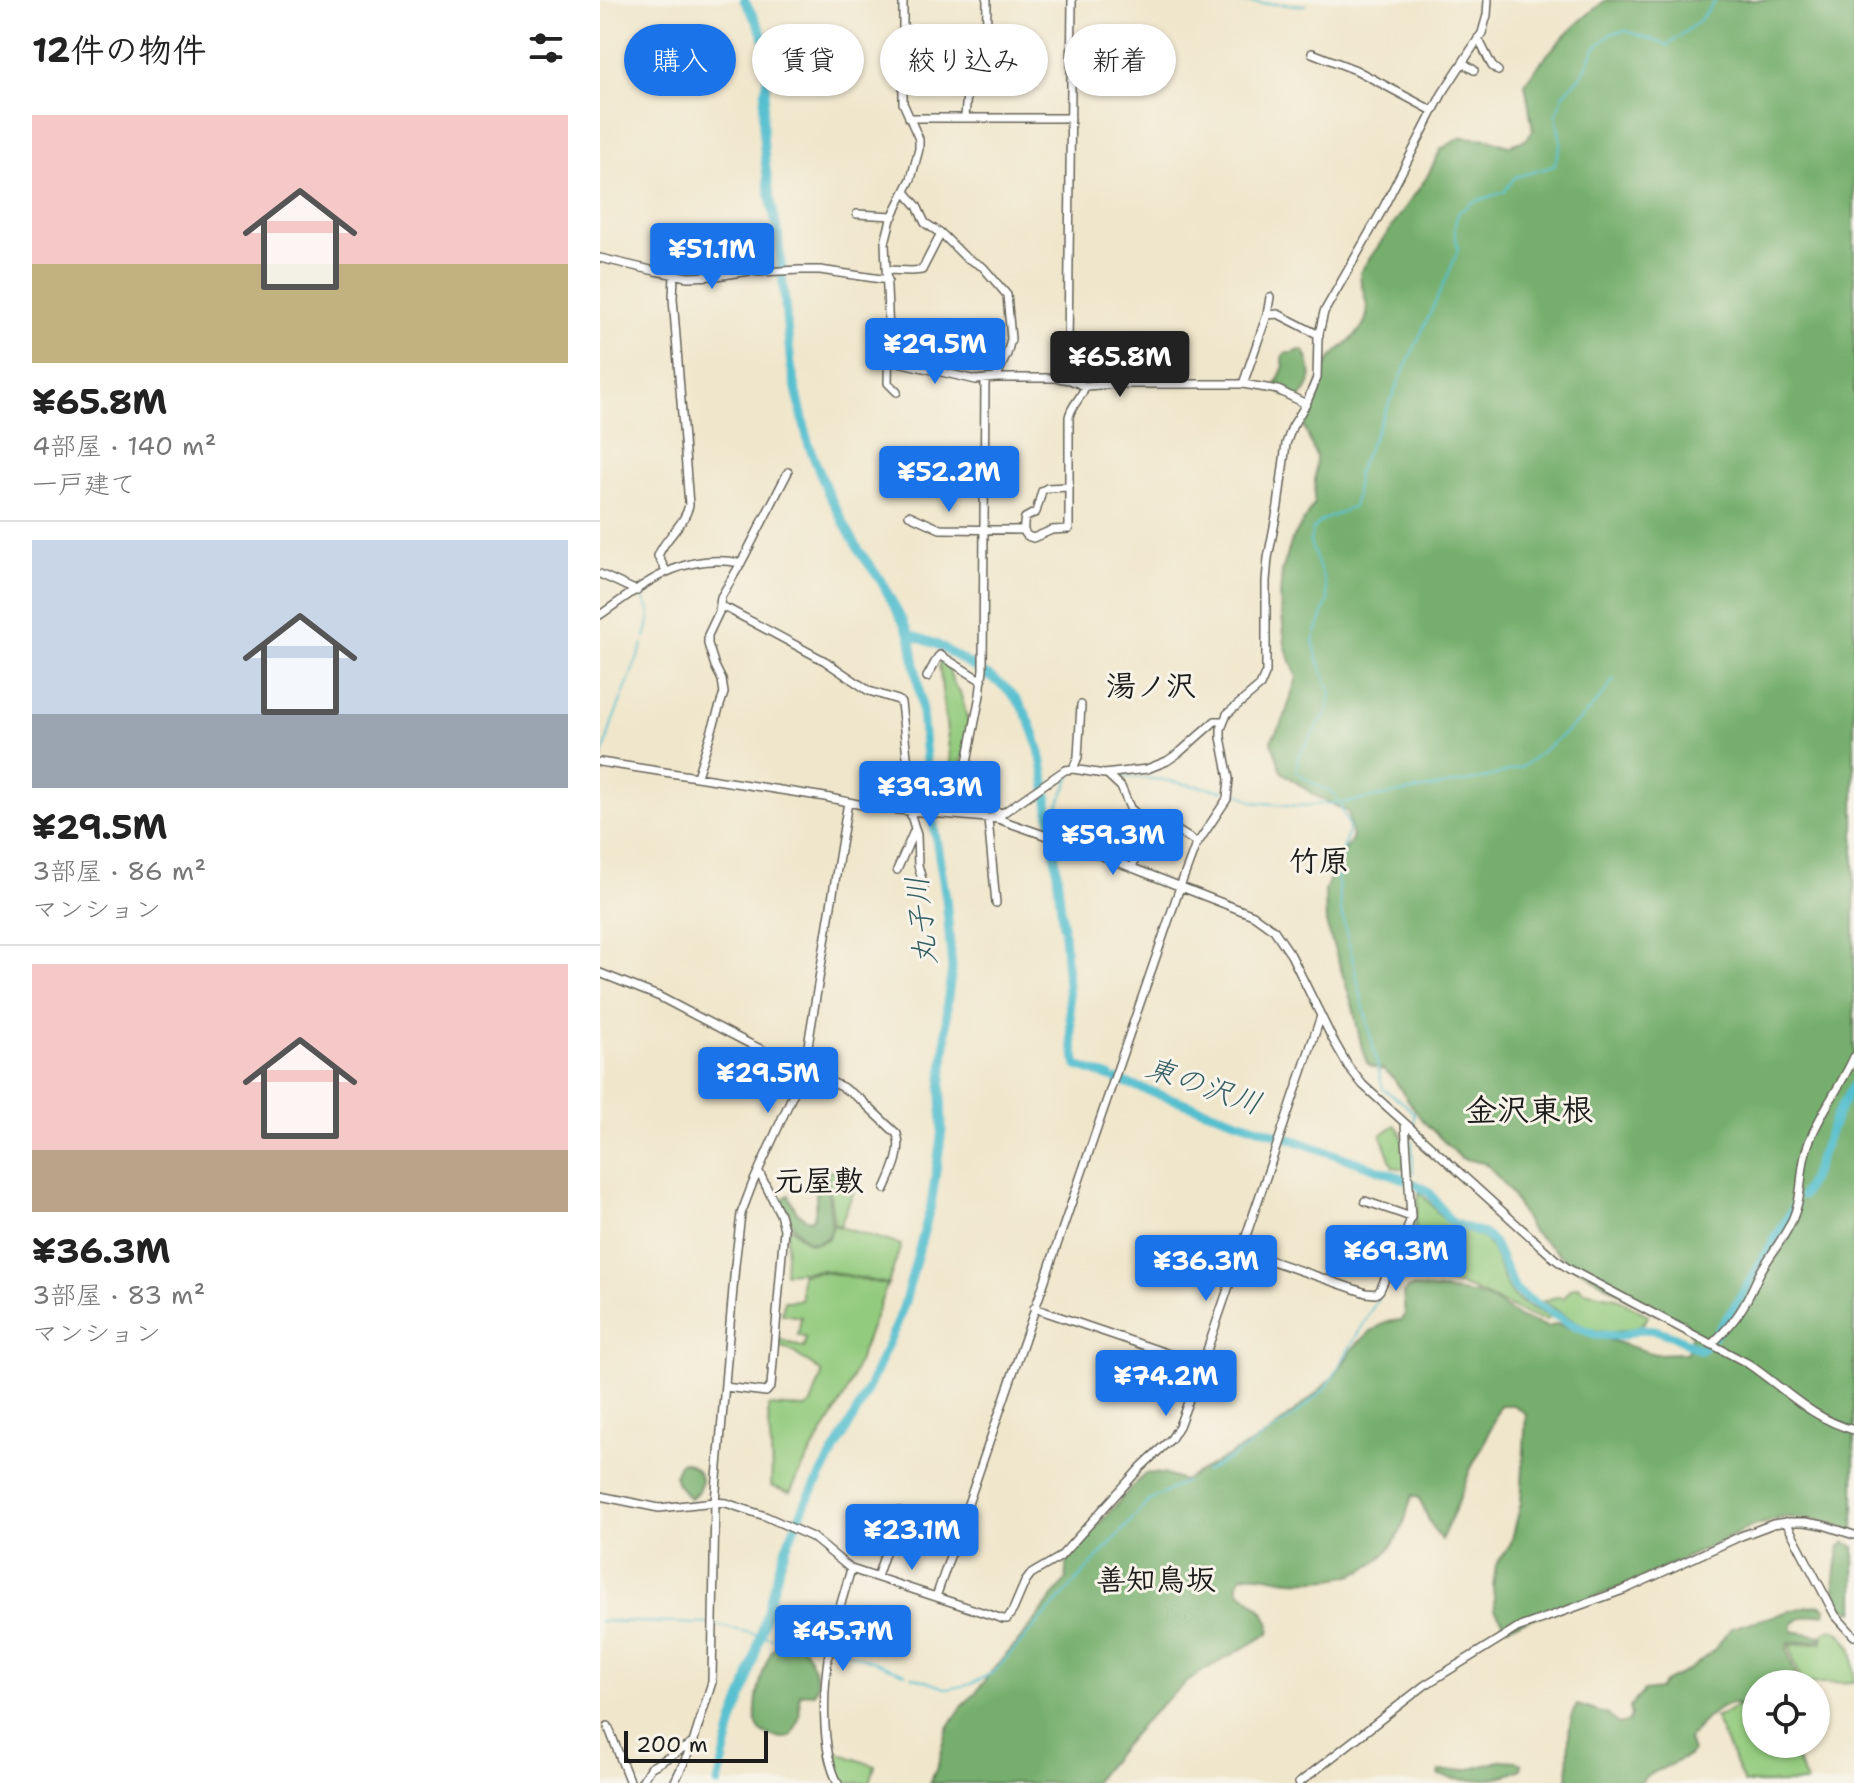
<!DOCTYPE html>
<html lang="ja">
<meta charset="utf-8">
<style>
:root{--surface:#fff;--page:#f2f2f2;--text:#222;--muted:#767676;--line:#e0e0e0;--accent:#1a73e8}
body{margin:0;font-family:"Shantell Sans","Klee One",sans-serif;background:var(--page);color:var(--text);height:100vh;display:flex;flex-direction:column;font-size:30px;white-space:nowrap}
*{box-sizing:border-box;margin:0}
p{font-size:26px;color:var(--muted)}
.icon{flex:none;width:44px;height:44px;fill:none;stroke:currentColor;stroke-width:2;stroke-linecap:round;stroke-linejoin:round}
.map{position:relative;flex:1;overflow:hidden}
.side{display:flex;flex-direction:column;background:var(--surface);width:600px}
.side>*{flex:none}
.banner{position:absolute;left:24px;top:24px;width:760px;height:72px;display:flex;gap:16px}
.tools{position:absolute;left:1142px;top:1670px;display:grid;gap:16px}
.tools a{display:grid;place-items:center;width:88px;height:88px;border-radius:50%;background:var(--surface);box-shadow:0 2px 6px #0004;font-size:40px}
.scale{position:absolute;left:24px;bottom:20px;width:144px;box-sizing:border-box;padding-left:8px;border:4px solid #1c1c1c;border-top:0;font-size:22px;line-height:28px;white-space:nowrap;color:#1c1c1c;-webkit-text-stroke:6px #f7f3e8;paint-order:stroke}
.price{position:absolute;translate:-50% -68px;padding:0 18px;border-radius:8px;background:var(--accent);color:#fff;font-size:26px;line-height:52px;filter:drop-shadow(0 2px 4px #0008)}
.price::after{content:'';position:absolute;left:50%;top:48px;width:24px;height:18px;margin-left:-12px;background:inherit;clip-path:polygon(0 0,100% 0,50% 100%)}
.price.current{background:#222;color:#fff}
ul{padding:0;list-style:none}
li{display:grid;align-content:center;gap:16px;height:424px;padding:0 32px}
li+li{border-top:2px solid var(--line)}
li span{display:grid;place-items:center;height:248px;border-radius:0px;color:#555}
li>.icon{margin-inline-start:auto}
span .icon{width:144px;height:144px;fill:#fffc;stroke-width:1}
li b{font-size:34px}
h2{display:flex;justify-content:space-between;align-items:center;height:96px;padding:0 32px;font-size:34px}
.pill{padding:0 28px;border-radius:36px;background:var(--surface);box-shadow:0 2px 6px #0004;font-size:28px;line-height:72px}
.pill.current{background:var(--accent);color:#fff}
main{display:flex;flex:1;min-height:0}
.map>svg:first-child{display:block}
.green{fill:#93cb7e;stroke:#58744d;stroke-width:2}
.forest{fill:#76af6d;stroke:#496644;stroke-width:2}
.lines{fill:none;stroke-linecap:round;stroke-linejoin:round}
.stream{stroke:#54bfcf;stroke-width:2}
.river{stroke:#54bfcf;stroke-width:9}
.minor-casing{stroke:#666359;stroke-width:10}
.minor{stroke:#fff;stroke-width:7}
.labels{text-anchor:middle;dominant-baseline:central;stroke-width:6;stroke-linejoin:round;paint-order:stroke}
.neighbourhood-label{font-size:30px;font-weight:bold;fill:#1c1c1c;stroke:#f7f3e8}
.water-label{font-size:30px;font-style:italic;fill:#325d64;stroke:#f7f3e8}
.quarter-label{font-size:32px;font-weight:bold;fill:#1c1c1c;stroke:#f7f3e8}
</style>
<main>
<section class="side">
<h2>12件の物件<svg class="icon" aria-label="filters" viewBox="0 0 24 24"><path d="M4 7h16M4 17h16"/><circle cx="9" cy="7" r="2"/><circle cx="15" cy="17" r="2"/></svg></h2>
<ul>
<li><span style="background:linear-gradient(#f6c9c9 60%,#c2b280 0)"><svg class="icon" aria-label="home" viewBox="0 0 24 24"><path d="M3 11l9-7 9 7M6 9v11h12V9"/></svg></span><div><b>¥65.8M</b><p>4部屋 · 140 m²</p><p>一戸建て</p></div></li>
<li><span style="background:linear-gradient(#c9d6e8 70%,#9aa5b1 0)"><svg class="icon" aria-label="home" viewBox="0 0 24 24"><path d="M3 11l9-7 9 7M6 9v11h12V9"/></svg></span><div><b>¥29.5M</b><p>3部屋 · 86 m²</p><p>マンション</p></div></li>
<li><span style="background:linear-gradient(#f6c9c9 75%,#b9a48a 0)"><svg class="icon" aria-label="home" viewBox="0 0 24 24"><path d="M3 11l9-7 9 7M6 9v11h12V9"/></svg></span><div><b>¥36.3M</b><p>3部屋 · 83 m²</p><p>マンション</p></div></li>
</ul>
</section>
<div class="map">
<svg width="1254" height="1783" viewBox="0 0 1254 1783">
<rect width="100%" height="100%" fill="#f7f3e8"/>
<filter id="ink" filterUnits="userSpaceOnUse"><feTurbulence type="fractalNoise" baseFrequency=".0125" numOctaves="2"/><feDisplacementMap in="SourceGraphic" scale="16" xChannelSelector="R" yChannelSelector="G"/><feConvolveMatrix kernelMatrix="1 2 1 2 8 2 1 2 1" color-interpolation-filters="sRGB"/></filter>
<filter id="wash" filterUnits="userSpaceOnUse"><feTurbulence type="fractalNoise" baseFrequency=".006" numOctaves="4" result="noise"/><feDisplacementMap in="SourceGraphic" scale="32" xChannelSelector="R" yChannelSelector="G"/><feGaussianBlur stdDeviation="1.8" result="paint"/><feColorMatrix in="noise" values="0 0 0 0 0 0 0 0 0 0 0 0 0 0 0 0 0 1.4 0 .05"/><feComposite in="paint" operator="in"/></filter>
<g filter="url(#wash)">
<rect width="100%" height="100%" fill="#f0e6cb"/>
<path class="green" d="M 341,662 L 344,662 L 348,667 L 353,683 L 360,692 L 370,728 L 361,766 L 351,766 L 339,664 Z
M 795,1125 C 806,1135 804,1153 805,1168 L 804,1169 L 793,1167 L 781,1135 Z
M 227,1170 L 259,1177 L 240,1226 L 234,1223 Z
M 819,1192 C 831,1201 837,1215 849,1224 C 860,1233 878,1231 888,1243 C 900,1257 900,1280 912,1294 C 921,1305 938,1310 950,1317 L 946,1320 L 933,1317 L 871,1289 L 826,1276 L 824,1261 L 831,1239 L 815,1228 Z
M 188,1224 C 203,1240 207,1250 229,1238 L 233,1225 L 301,1245 L 288,1284 L 223,1270 L 185,1273 Z
M 221,1272 L 243,1275 L 287,1285 L 246,1394 L 205,1463 L 190,1493 L 171,1486 C 174,1459 168,1433 168,1406 L 206,1408 L 211,1404 L 222,1375 L 220,1371 L 193,1352 L 178,1345 L 178,1339 L 204,1348 L 206,1338 L 198,1335 L 201,1317 L 182,1314 L 184,1301 L 201,1300 L 201,1274 Z
M 978,1286 L 984,1291 L 1015,1297 L 1048,1315 C 1046,1324 1039,1326 1030,1329 C 994,1341 971,1319 943,1301 L 956,1297 L 964,1298 L 971,1289 Z
M 1232,1629 C 1254,1638 1254,1655 1254,1682 L 1202,1684 L 1190,1648 L 1191,1645 L 1223,1642 L 1223,1633 Z
M 1138,1706 C 1145,1713 1144,1726 1156,1723 L 1156,1744 L 1190,1744 L 1207,1783 L 1144,1783 L 1115,1718 Z
M 233,1751 L 275,1766 L 270,1783 L 242,1783 Z"/>
<path class="forest" d="M 1006,0 L 1254,0 L 1254,1531 L 1224,1521 L 1185,1517 L 1151,1527 L 1025,1586 L 907,1627 L 895,1610 L 893,1586 L 896,1565 L 911,1543 L 921,1503 L 926,1414 L 913,1405 L 900,1405 L 884,1444 L 870,1470 L 858,1503 L 841,1540 L 831,1525 L 819,1498 L 813,1495 C 807,1506 807,1519 801,1530 C 778,1577 739,1582 691,1580 C 675,1579 659,1572 642,1576 L 638,1582 L 638,1589 C 650,1600 673,1614 669,1633 C 647,1648 622,1659 600,1673 C 557,1702 525,1743 493,1783 L 330,1783 L 338,1765 L 348,1728 L 363,1705 L 376,1693 L 390,1673 L 424,1635 L 466,1580 C 465,1570 466,1565 471,1556 L 529,1490 L 546,1473 L 563,1474 L 583,1481 L 665,1436 L 710,1399 L 735,1375 L 753,1348 L 770,1332 L 786,1322 L 801,1320 L 805,1314 L 803,1293 L 808,1288 L 814,1287 L 875,1294 L 896,1302 L 920,1318 L 948,1327 L 957,1324 L 967,1327 L 1055,1354 L 1086,1353 C 1094,1342 1092,1330 1084,1320 L 1030,1299 L 971,1264 L 931,1230 L 910,1192 L 887,1164 L 861,1158 L 822,1120 L 793,1078 L 784,1070 L 773,1067 L 767,1063 L 761,1044 L 753,1007 L 726,923 L 725,891 L 734,867 L 752,839 L 748,812 L 714,795 L 682,772 L 671,740 L 684,719 L 697,677 L 685,645 L 680,596 L 682,571 L 692,540 L 714,504 L 716,457 L 704,426 C 712,408 720,370 732,357 C 743,345 765,332 767,314 C 769,299 759,287 760,272 L 827,177 L 841,149 L 862,137 L 889,139 L 908,146 L 926,140 L 933,130 L 925,83 C 948,51 975,23 1006,0 Z
M 700,350 L 704,351 C 713,369 714,383 700,398 L 683,395 L 676,385 L 684,366 L 682,358 L 685,353 L 693,353 Z
M 220,1169 L 226,1176 L 232,1226 L 229,1237 C 224,1238 220,1241 216,1242 C 201,1244 187,1216 180,1205 L 181,1200 L 189,1195 C 193,1206 198,1217 210,1220 L 214,1217 L 216,1205 L 216,1170 Z
M 83,1462 C 104,1469 107,1486 90,1499 L 77,1484 L 74,1476 L 79,1464 Z
M 1246,1542 L 1254,1547 L 1254,1612 C 1224,1604 1237,1569 1240,1546 Z
M 1221,1605 L 1226,1610 L 1225,1614 C 1214,1615 1201,1616 1192,1624 L 1192,1631 L 1222,1636 L 1221,1640 L 1189,1643 L 1187,1649 L 1199,1684 L 1156,1684 L 1156,1722 L 1151,1722 C 1147,1718 1146,1709 1141,1706 C 1124,1696 1097,1728 1088,1739 L 1092,1752 L 1089,1756 L 1046,1776 L 1040,1783 L 968,1783 C 970,1762 965,1721 977,1705 L 1008,1715 L 1018,1724 L 1028,1722 L 1031,1716 L 1029,1708 L 1044,1691 L 1059,1689 L 1066,1681 L 1089,1670 L 1114,1650 L 1131,1628 L 1207,1606 Z
M 178,1643 C 184,1643 193,1642 198,1644 C 207,1647 219,1678 217,1687 C 216,1689 215,1691 214,1693 L 200,1694 C 198,1711 203,1713 194,1730 C 193,1732 193,1735 191,1736 C 187,1740 177,1737 173,1736 C 166,1735 161,1733 158,1727 C 150,1711 165,1653 178,1643 Z
M 903,1760 L 917,1761 L 922,1764 L 921,1769 C 897,1782 863,1783 839,1775 L 840,1771 C 863,1773 881,1766 903,1760 Z"/>
<g class="lines">
<path class="stream" d="M 620,0 L 622,2 L 706,5
M 40,594 C 53,612 51,617 45,637
M 2,759 L 12,723 L 43,644
M 519,776 L 563,780 L 624,791
M 632,792 L 640,794 L 654,802 L 697,806 L 748,802 L 881,779 L 922,767 C 956,740 991,716 1014,679
M 737,799 L 735,794 L 711,782 L 697,772 L 698,756 L 728,711 L 731,692 L 718,660 L 713,641 L 728,600 L 725,582 L 710,543 L 712,530 L 721,521 L 753,507 L 756,495 L 757,473 L 851,268 L 858,249 L 854,228 L 858,213 L 873,202 L 904,192 L 915,177 L 954,166 L 961,143 L 956,114 L 964,94 L 983,73 L 995,48 L 1012,33 L 1026,31 L 1068,45 L 1099,21 L 1116,0
M 740,805 L 749,827 L 737,875 L 741,910 L 783,1089 L 805,1104 L 814,1114 L 814,1123
M 451,824 L 472,773
M 812,1140 L 813,1173
M 810,1231 L 814,1218
M 786,1286 L 801,1252
M 605,1472 L 631,1458 L 692,1418 L 727,1387 L 780,1295
M 0,1621 L 109,1624
M 116,1625 L 176,1639
M 184,1640 L 225,1644
M 233,1647 L 305,1673
M 312,1676 L 348,1689 L 371,1684 L 394,1672 L 549,1501 L 585,1482"/>
<path class="river" d="M 310,635 L 336,644 L 377,669
M 385,674 C 398,681 409,689 418,701 C 440,732 444,772 449,808 C 455,847 458,887 463,926
M 464,933 L 472,1041 L 477,1066 L 510,1077
M 517,1080 L 676,1134
M 685,1137 L 805,1179
M 815,1184 L 829,1192 L 849,1220 L 855,1224 L 884,1234 L 893,1242 L 915,1289 L 925,1297 L 948,1311 L 974,1326 L 997,1335 L 1021,1336 L 1041,1329 L 1055,1330 L 1073,1336 L 1101,1350 L 1104,1347
M 1203,1195 L 1213,1175 L 1237,1114 L 1254,1084
M 1113,1337 L 1137,1303 L 1195,1205
M 118,1783 L 133,1722 L 146,1687 L 179,1568 L 186,1547 L 206,1502 L 260,1406 L 297,1324 L 304,1305 L 331,1205 L 338,1158 L 342,1130 L 341,1089 L 346,1042 L 347,1003 L 352,969 L 346,898 L 330,803 L 321,701 L 310,635 L 281,581 L 260,552 L 247,529 L 228,493 L 209,446 L 191,366 L 178,233 C 169,198 162,150 163,114 C 164,93 170,73 167,52 C 165,33 153,16 144,0"/>
</g>
</g>
<g filter="url(#ink)">
<g class="lines">
<defs>
<path id="minor" d="M 878,38 L 892,66 L 898,71
M 386,41 L 407,41 L 425,31
M 712,53 L 756,70 L 833,111
M 863,63 L 874,70
M 365,117 L 367,93 L 385,72 L 386,67 L 387,0
M 309,118 L 471,118
M 306,193 L 317,206 L 325,223 L 343,235 L 365,257 L 383,267 L 407,295 L 411,339 L 407,354 L 396,378
M 257,214 L 293,216
M 0,258 L 55,271 L 88,277 L 116,276 L 150,271 L 161,272 L 200,270 L 220,270 L 288,280
M 287,270 L 312,271 L 322,270 L 341,233
M 667,315 L 670,297
M 289,360 L 376,380 L 396,378 L 458,378 L 470,380 L 485,386 L 516,384 L 643,384 L 678,390 L 706,404
M 458,378 L 468,354 L 468,347 L 472,0
M 643,384 L 667,315 L 678,314 L 719,335
M 297,392 L 288,383 L 289,334 L 285,243 L 291,219 L 311,179 L 319,149 L 319,139 L 303,103 L 303,0
M 469,487 L 447,488 L 442,491 L 436,512 L 425,518 C 423,527 422,536 433,538 L 452,530 L 469,529 L 469,417 C 471,405 482,398 485,386
M 309,515 L 340,529 L 423,530
M 66,571 L 58,556 C 65,537 85,525 89,505 L 73,298 L 74,275
M 0,574 L 37,591
M 120,606 L 130,610 L 225,661 L 269,691 L 298,700 L 301,703 L 309,774 L 310,812 L 317,835 L 318,865 L 324,887
M 0,615 C 46,583 81,552 141,563 L 188,472
M 327,677 L 338,657 L 340,655 L 382,681
M 0,762 L 225,797 L 276,808 L 398,819 L 484,849 L 653,915 L 674,930 L 691,955 L 732,1038 L 748,1066 L 763,1085 L 955,1259 L 969,1269 L 1147,1363 C 1183,1387 1211,1419 1254,1430
M 473,769 L 478,757 L 481,705
M 507,774 L 521,787 L 530,808 L 547,824 L 532,868
M 97,776 L 124,693 L 122,680 L 115,666 L 108,644 L 108,635 L 119,612 L 121,597 L 141,563
M 360,798 L 383,809 L 403,813
M 357,815 L 380,695 L 383,669 L 385,380
M 388,819 L 396,903
M 398,819 L 403,813 L 465,770 L 473,769 L 504,774 L 547,769 L 567,761 L 580,752 L 615,721 L 624,721
M 547,824 L 578,831 L 597,843
M 297,870 L 315,829
M 0,973 L 58,996 L 150,1044 L 242,1087 L 260,1099 L 297,1134 C 303,1151 292,1173 285,1189
M 765,1201 L 811,1217
M 640,1250 L 766,1293 L 776,1294 L 780,1290 L 806,1233 L 811,1217 L 805,1124
M 434,1308 L 631,1375
M 1113,1343 C 1123,1333 1133,1323 1141,1310 C 1149,1298 1154,1284 1161,1271 C 1173,1250 1191,1230 1197,1206 C 1203,1186 1200,1166 1208,1145 C 1219,1114 1240,1088 1254,1057
M 125,1387 L 166,1392 L 171,1386 L 184,1229 L 180,1214 L 159,1172
M 0,1496 L 59,1508 L 115,1502 L 126,1503 L 165,1516 L 212,1537 L 251,1569 L 403,1619 L 407,1619 L 413,1610 L 425,1582 L 431,1574 L 460,1557 L 541,1467 L 571,1439 L 579,1426 L 602,1365 L 721,1016
M 1186,1522 L 1235,1615 L 1254,1636
M 277,1577 L 299,1511
M 336,1597 L 580,887 L 595,847 L 627,799 L 629,779 L 621,737 L 621,729 L 627,714 L 660,686 L 666,672 L 666,581 L 668,558 L 678,506 L 686,444 L 692,427 L 706,404 L 717,378 L 718,338 L 724,312 L 780,214 L 842,94 L 882,33 L 887,15 L 888,0
M 8,1726 L 30,1783
M 41,1783 L 50,1768 L 93,1743
M 74,1783 L 92,1746 L 112,1682 L 115,1502 L 135,1265 L 141,1214 L 152,1185 L 204,1070 L 248,802
M 238,1783 C 220,1749 223,1685 230,1647 C 235,1621 244,1594 251,1569
M 699,1783 L 825,1685 L 917,1628 L 1026,1589 L 1141,1536 L 1173,1524 L 1186,1522 L 1205,1522 L 1223,1525 L 1254,1535"/>
</defs>
<use href="#minor" class="minor-casing"/>
<use href="#minor" class="minor"/>
</g>
</g>
<g class="labels">
<g class="neighbourhood-label">
<text x="551" y="685">湯ノ沢</text>
<text x="719" y="860">竹原</text>
<text x="219" y="1180">元屋敷</text>
<text x="556" y="1579">善知鳥坂</text>
</g>
<g class="water-label">
<text transform="translate(321 921) rotate(-96)">丸子川</text>
<text transform="translate(604 1085) rotate(19)">東の沢川</text>
</g>
<g class="quarter-label">
<text x="929" y="1109">金沢東根</text>
</g>
</g>
</svg>
<div class="tools">
<a><svg class="icon" aria-label="locate" viewBox="0 0 24 24"><circle cx="12" cy="12" r="6"/><path d="M12 2v4M12 18v4M2 12h4M18 12h4"/></svg></a>
</div>
<div class="scale">200 m</div>
<b class="price" style="left:112px;top:291px">¥51.1M</b>
<b class="price" style="left:335px;top:386px">¥29.5M</b>
<b class="price current" style="left:520px;top:399px">¥65.8M</b>
<b class="price" style="left:349px;top:514px">¥52.2M</b>
<b class="price" style="left:330px;top:829px">¥39.3M</b>
<b class="price" style="left:513px;top:877px">¥59.3M</b>
<b class="price" style="left:168px;top:1115px">¥29.5M</b>
<b class="price" style="left:796px;top:1293px">¥69.3M</b>
<b class="price" style="left:606px;top:1303px">¥36.3M</b>
<b class="price" style="left:566px;top:1418px">¥74.2M</b>
<b class="price" style="left:312px;top:1572px">¥23.1M</b>
<b class="price" style="left:243px;top:1673px">¥45.7M</b>
<div class="banner">
<a class="pill current">購入</a>
<a class="pill">賃貸</a>
<a class="pill">絞り込み</a>
<a class="pill">新着</a>
</div>
</div>
</main>
